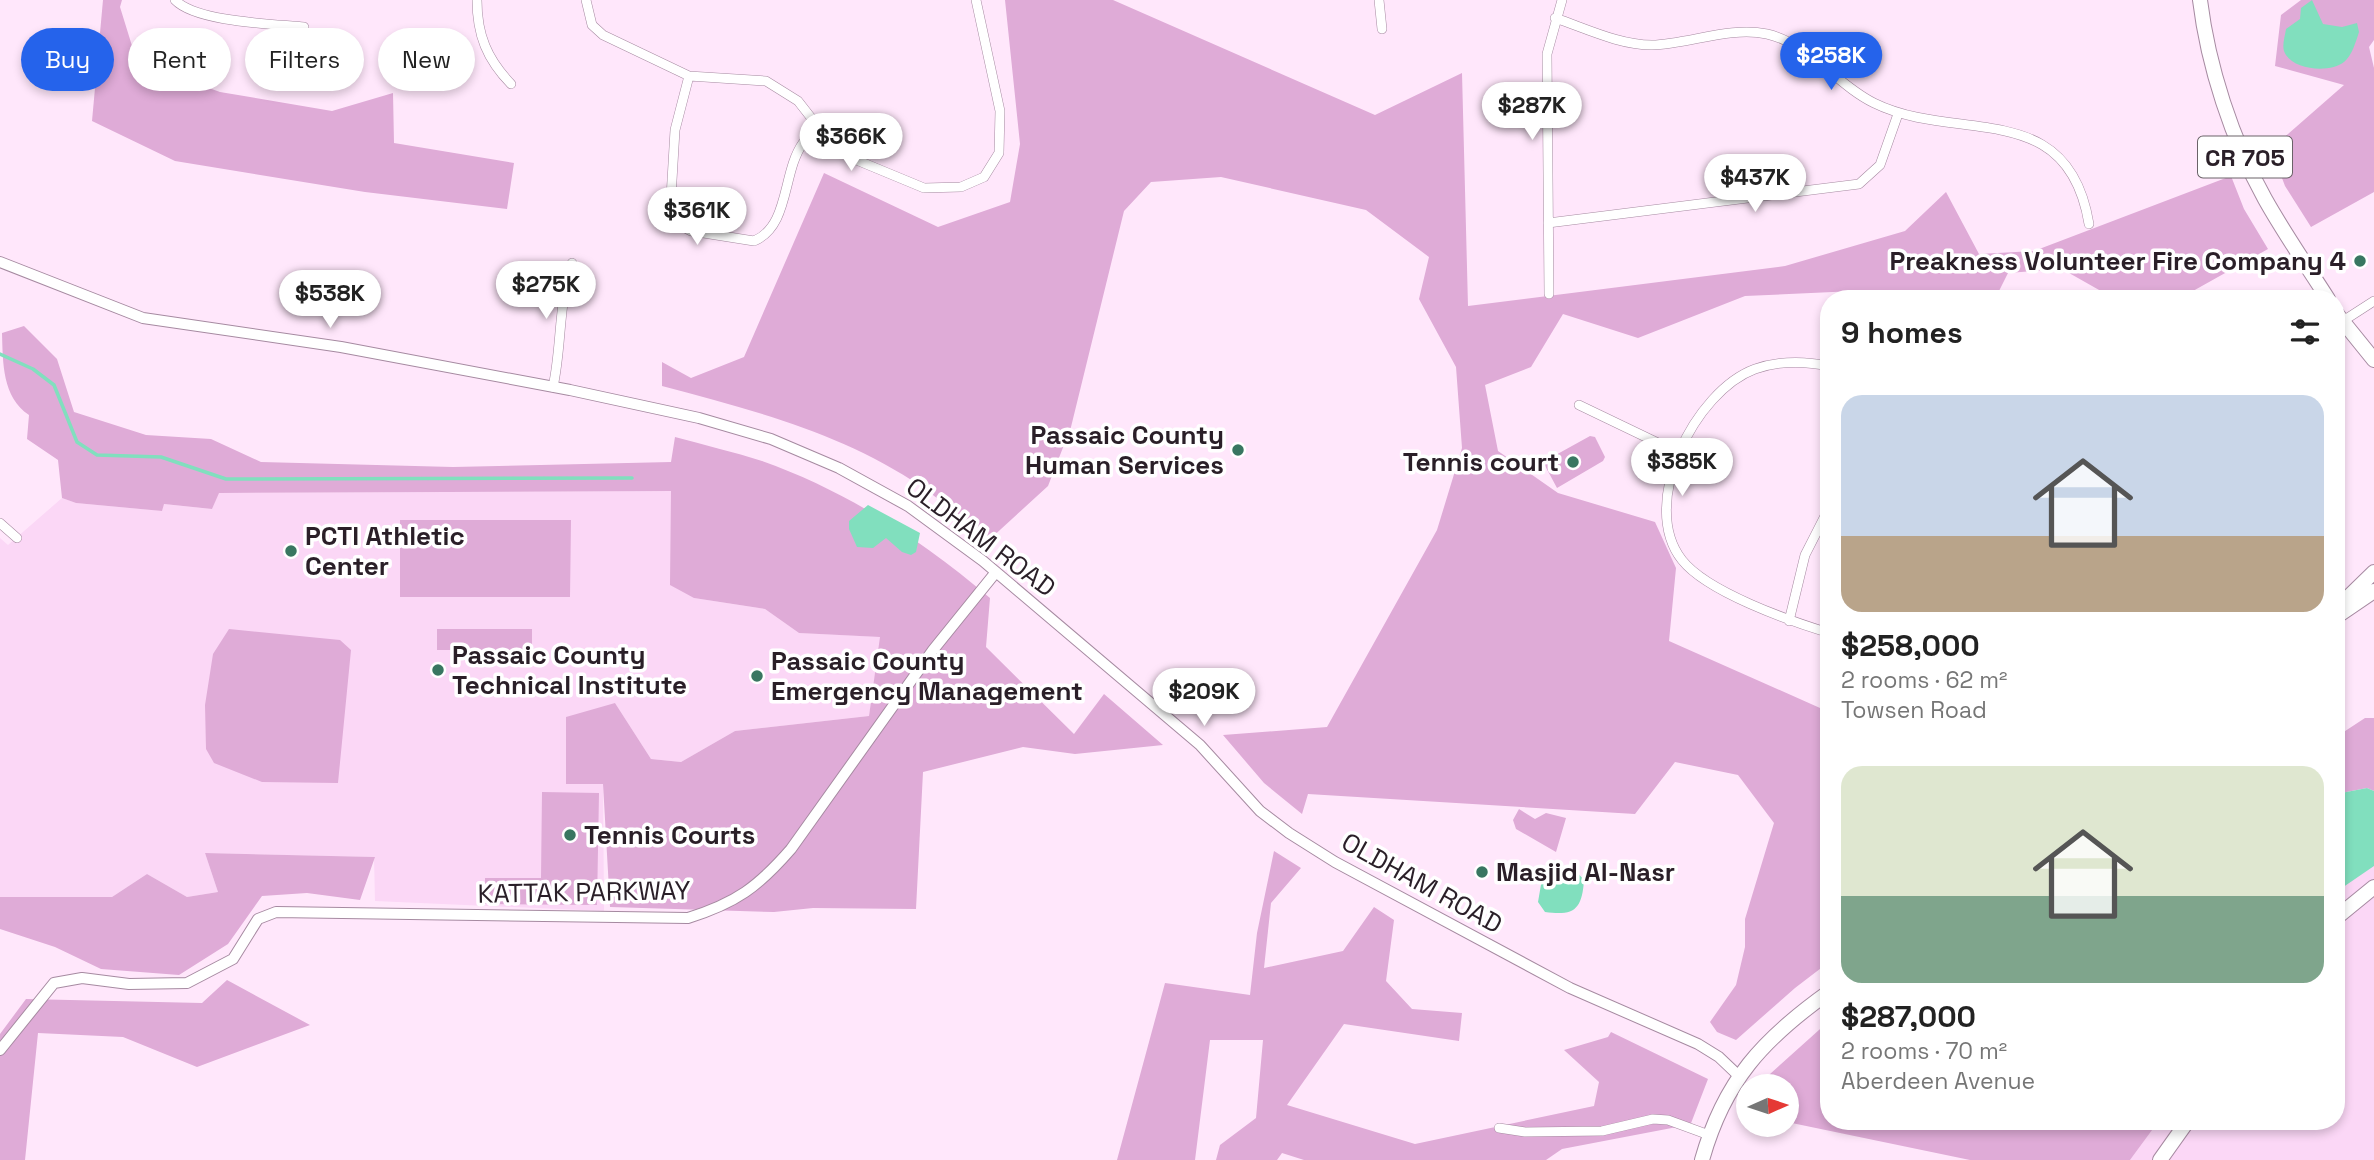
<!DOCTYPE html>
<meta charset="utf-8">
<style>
:root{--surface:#fff;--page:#f6f6f6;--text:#222;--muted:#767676;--accent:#2563eb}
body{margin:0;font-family:"Space Grotesk",sans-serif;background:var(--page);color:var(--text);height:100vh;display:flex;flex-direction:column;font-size:26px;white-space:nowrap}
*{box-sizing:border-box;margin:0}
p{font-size:23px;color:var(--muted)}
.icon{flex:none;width:38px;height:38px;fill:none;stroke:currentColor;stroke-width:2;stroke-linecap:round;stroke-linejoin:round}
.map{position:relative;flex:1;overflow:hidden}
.drawer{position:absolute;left:1820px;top:290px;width:525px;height:840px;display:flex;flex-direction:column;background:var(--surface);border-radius:28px;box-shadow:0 4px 10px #0003}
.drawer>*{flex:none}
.hud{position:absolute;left:21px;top:28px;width:665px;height:63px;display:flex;gap:14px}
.needle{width:46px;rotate:87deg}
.tools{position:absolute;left:1736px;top:1074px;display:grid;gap:14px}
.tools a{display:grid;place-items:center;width:63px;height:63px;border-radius:50%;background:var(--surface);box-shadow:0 4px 10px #0003;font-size:35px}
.price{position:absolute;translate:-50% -60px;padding:0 16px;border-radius:24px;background:#fff;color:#222;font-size:23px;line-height:46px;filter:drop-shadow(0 2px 4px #0008)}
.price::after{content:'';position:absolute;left:50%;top:42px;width:21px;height:16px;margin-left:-10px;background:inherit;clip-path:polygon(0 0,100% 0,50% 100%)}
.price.current{background:var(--accent);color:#fff}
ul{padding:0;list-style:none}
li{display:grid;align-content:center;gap:14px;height:371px;padding:0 21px}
li span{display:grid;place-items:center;height:217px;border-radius:21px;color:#555}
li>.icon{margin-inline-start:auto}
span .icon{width:126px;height:126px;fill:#fffc;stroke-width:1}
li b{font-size:30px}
h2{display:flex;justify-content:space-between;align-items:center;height:84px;padding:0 21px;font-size:30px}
.chip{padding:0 24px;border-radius:32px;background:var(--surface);box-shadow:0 4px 10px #0003;font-size:24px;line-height:63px}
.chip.current{background:var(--accent);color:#fff}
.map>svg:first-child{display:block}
.built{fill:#fbd7f6}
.green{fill:#dfabd7}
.water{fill:#81dfbe}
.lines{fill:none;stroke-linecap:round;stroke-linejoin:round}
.stream{stroke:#81dfbe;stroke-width:3.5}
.minor-casing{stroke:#a68aa1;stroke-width:10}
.tertiary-casing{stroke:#a68aa1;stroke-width:12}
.primary-casing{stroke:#a68aa1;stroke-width:16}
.minor{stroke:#fff;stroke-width:9}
.tertiary{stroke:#fff;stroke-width:10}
.primary{stroke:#fff;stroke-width:14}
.poi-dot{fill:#397661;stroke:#fff;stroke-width:2.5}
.labels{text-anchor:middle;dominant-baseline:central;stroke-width:7;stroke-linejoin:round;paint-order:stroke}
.shield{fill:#fff;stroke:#6a6268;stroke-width:2}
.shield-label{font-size:24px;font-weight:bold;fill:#2a1f28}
.poi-label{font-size:26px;font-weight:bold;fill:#2a1f28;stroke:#fff;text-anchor:start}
.street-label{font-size:26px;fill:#2a1f28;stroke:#fff}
</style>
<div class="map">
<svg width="2374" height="1160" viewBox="0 0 2374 1160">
<rect width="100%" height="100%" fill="#ffe7fb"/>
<path class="built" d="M 671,491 L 694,598 L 765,609 L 799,633 L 881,637 L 869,716 L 735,731 L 681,762 L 651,759 L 615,703 L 603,783 L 604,911 L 375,901 L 374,857 L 205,853 L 218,892 L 187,897 L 147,874 L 112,897 L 0,897 L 0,538 L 8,545 L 62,498 L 76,503 L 162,511 L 163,504 L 212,509 L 218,493 Z
M 2374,791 L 2374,1160 L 2130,1160 L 2158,1122 L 2336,1122 L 2336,794 Z"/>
<path class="green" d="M 103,0 L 122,0 L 120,7 L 137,62 L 220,92 L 332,111 L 393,93 L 394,143 L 514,163 L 507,209 L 365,192 L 175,161 L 92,121 Z
M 1005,0 L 1113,0 L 1375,115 L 1462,73 L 1468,306 L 1785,266 L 1905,231 L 1946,192 L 1979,254 L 2034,251 L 2231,176 L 2244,209 L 2268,249 L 2193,291 L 2195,299 L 2115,299 L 2062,269 L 2008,273 L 1995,299 L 1885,299 L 1855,291 L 1745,296 L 1638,338 L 1563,314 L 1531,367 L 1485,385 L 1498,451 L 1558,493 L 1655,522 L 1676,568 L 1669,641 L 1829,712 L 1829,962 L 1795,988 L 1736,1040 L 1717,1032 L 1710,1022 L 1736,985 L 1745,947 L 1745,919 L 1774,823 L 1738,775 L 1675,762 L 1635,814 L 1308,794 L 1302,814 L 1264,783 L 1223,735 L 1327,727 L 1437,530 L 1462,448 L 1456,367 L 1419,299 L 1429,257 L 1366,210 L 1221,177 L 1151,182 L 1124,211 L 1071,427 L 1048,486 L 989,540 C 967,523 945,503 922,487 C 843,433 752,410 662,386 L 662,362 L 691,378 L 744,357 L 824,173 L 938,227 L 1010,202 L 1020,144 Z
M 2301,0 L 2374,0 L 2374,40 L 2369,47 L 2374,68 L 2374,192 L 2311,227 L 2285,186 L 2271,149 L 2344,85 L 2275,66 L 2281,15 Z
M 24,326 L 57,359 L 74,412 L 146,435 L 211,439 L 261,462 L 453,467 L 671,462 L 675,437 C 704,445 734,452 762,461 C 847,491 923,541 990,598 L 986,647 L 1074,734 L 1104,694 L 1163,745 L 1075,754 L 1023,747 L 923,772 L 916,909 L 813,908 L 774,912 L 610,907 L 603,784 L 566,784 L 566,717 L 615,703 L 651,759 L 681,762 L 735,731 L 869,716 L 880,637 L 799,633 L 765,609 L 694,598 L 670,585 L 671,491 L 219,493 L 212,509 L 164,504 L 162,511 L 76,503 L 62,498 L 58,460 L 27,439 L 29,415 C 2,397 3,363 2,333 Z
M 1590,436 L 1595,437 L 1605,457 L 1603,461 L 1557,488 L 1543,462 Z
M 400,520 L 571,520 L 570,597 L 400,597 Z
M 229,629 L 340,640 L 351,650 L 338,783 L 262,782 L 214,763 L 206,749 L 205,705 L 213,654 Z
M 437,629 L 532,629 L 532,650 L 437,650 Z
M 2365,718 L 2374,718 L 2374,791 L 2367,788 L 2336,794 L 2336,737 Z
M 542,792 L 599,793 L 597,905 L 485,904 L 485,878 L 541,878 Z
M 1519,809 L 1535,819 L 1546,813 L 1566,818 L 1556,852 L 1516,829 L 1513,820 Z
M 1274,851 L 1301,868 L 1271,903 L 1264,968 L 1343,951 L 1374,907 L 1394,920 L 1386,981 L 1412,1009 L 1462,1013 L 1459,1041 L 1344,1024 L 1287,1105 L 1415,1144 L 1594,1106 L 1599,1082 L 1564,1050 L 1608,1037 L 1611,1032 L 1708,1079 L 1688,1131 L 1677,1127 L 1562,1149 L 1546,1160 L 1304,1160 L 1282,1153 L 1277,1160 L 1216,1160 L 1220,1145 L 1256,1118 L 1263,1040 L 1210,1040 L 1195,1160 L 1117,1160 L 1165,983 L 1250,995 L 1257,933 Z
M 205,853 L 375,857 L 360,900 L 307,893 L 262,896 L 228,944 L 179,975 L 101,969 L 55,947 L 0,929 L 0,897 L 112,897 L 147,874 L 187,897 L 218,892 Z
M 227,980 L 310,1025 L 197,1067 L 123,1037 L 38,1033 L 25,1160 L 0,1160 L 0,1034 L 26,999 L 202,1003 Z
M 1829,1021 L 1829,1122 L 2158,1122 L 2130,1160 L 1970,1160 L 1787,1122 L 1787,1087 L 1762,1087 L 1770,1074 Z"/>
<path class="water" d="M 2312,0 L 2323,24 L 2342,27 L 2357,23 L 2359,32 C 2356,41 2352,56 2344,62 C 2331,73 2291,71 2284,51 C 2282,45 2285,36 2286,29 L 2300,19 L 2301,8 Z
M 868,505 L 920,533 L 916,552 L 911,555 L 902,552 L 886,538 L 873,548 L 857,547 L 849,529 L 849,521 Z
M 2367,788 L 2374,791 L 2374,866 L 2336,892 L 2336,794 Z
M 1550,867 L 1575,870 L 1584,880 C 1582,910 1574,916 1545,912 L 1538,902 L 1543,873 Z"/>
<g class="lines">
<path class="stream" d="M 0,354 L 33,369 L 54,385 L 77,442 L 97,455 L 161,457 L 226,479 L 632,478"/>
<defs>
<path id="minor" d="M 175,0 C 196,22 273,24 304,27
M 477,0 C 477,35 487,59 511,84
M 586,0 L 592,25 L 603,35 L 689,76 L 766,81 L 798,101 L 834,147 L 854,159 L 924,188 L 961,187 L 984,177 L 999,153 L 1000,111 L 976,0
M 1379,0 L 1382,29
M 1555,18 C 1585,28 1619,45 1652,45 C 1689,44 1730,26 1767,34 C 1808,43 1837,85 1874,103 C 1957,144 2068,96 2089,224
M 689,76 L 675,130 L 670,214 L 676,223 L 691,231 L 754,241 C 790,226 782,172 803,143 C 807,138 815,133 820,129
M 1548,223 L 1859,184 L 1880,165 L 1898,114
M 1549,294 L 1547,54 L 1562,0
M 2343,321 L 2374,301
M 1829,366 C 1805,361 1778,361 1755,369 C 1695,391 1638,504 1682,560 C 1707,592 1790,621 1829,633
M 553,387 C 562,346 558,304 572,263
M 1579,405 L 1679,453
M 0,523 L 17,538
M 1789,621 L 1805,555 L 1829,508
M 1499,1128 L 1525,1132 L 1602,1131 L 1653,1119 L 1668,1120 L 1709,1135"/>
<path id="tertiary" d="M 0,262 L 143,318 L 341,347 L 570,390 L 699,418 L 771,439 L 839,468 L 908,506 L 983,561 L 1200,745 L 1260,811 L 1289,833 L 1335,862 L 1570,988 L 1698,1044 L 1719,1057 L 1739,1076
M 0,1050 L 54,983 L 82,978 L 129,984 L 187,983 L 233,959 L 258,919 L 276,912 L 688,918 C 736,903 758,887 791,849 L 933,650 L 996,572"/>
<path id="primary" d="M 2200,0 C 2208,66 2232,140 2265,199 C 2284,233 2307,266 2328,299
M 2336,313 L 2374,360
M 2336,609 L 2374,572
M 2336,617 L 2374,591
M 2336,918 L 2374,887
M 1702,1160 C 1724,1081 1763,1039 1829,992
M 2160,1160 L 2187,1122"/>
</defs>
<use href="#minor" class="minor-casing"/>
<use href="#tertiary" class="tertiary-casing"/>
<use href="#primary" class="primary-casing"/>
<use href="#minor" class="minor"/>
<use href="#tertiary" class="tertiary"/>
<use href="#primary" class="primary"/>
</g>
<g class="poi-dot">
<circle cx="2360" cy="261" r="7"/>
<circle cx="1238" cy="450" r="7"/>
<circle cx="1573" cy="462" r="7"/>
<circle cx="291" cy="551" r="7"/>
<circle cx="438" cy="670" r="7"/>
<circle cx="757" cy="676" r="7"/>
<circle cx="570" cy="835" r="7"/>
<circle cx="1482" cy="872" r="7"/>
</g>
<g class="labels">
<rect class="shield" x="2198" y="136.5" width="94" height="41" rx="5"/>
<g class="shield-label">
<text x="2245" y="157">CR 705</text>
</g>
<g class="poi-label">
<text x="2346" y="261" text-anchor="end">Preakness Volunteer Fire Company 4</text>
<text x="1224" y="435" text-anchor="end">Passaic County<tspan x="1224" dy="30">Human Services</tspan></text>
<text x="1559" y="462" text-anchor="end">Tennis court</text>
<text x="305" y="536">PCTI Athletic<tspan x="305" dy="30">Center</tspan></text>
<text x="452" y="655">Passaic County<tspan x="452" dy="30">Technical Institute</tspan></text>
<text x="771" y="661">Passaic County<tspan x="771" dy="30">Emergency Management</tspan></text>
<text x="584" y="835">Tennis Courts</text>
<text x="1496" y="872">Masjid Al-Nasr</text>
</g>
<g class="street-label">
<text transform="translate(981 537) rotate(37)">OLDHAM ROAD</text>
<text transform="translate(1422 883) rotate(29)">OLDHAM ROAD</text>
<text transform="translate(584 892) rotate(-1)">KATTAK PARKWAY</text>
</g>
</g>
</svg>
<div class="tools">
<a><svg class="needle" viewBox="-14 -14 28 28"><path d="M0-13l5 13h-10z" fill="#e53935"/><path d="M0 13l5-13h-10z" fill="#767676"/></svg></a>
</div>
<b class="price current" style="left:1831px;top:92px">$258K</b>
<b class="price" style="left:1532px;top:142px">$287K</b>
<b class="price" style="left:851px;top:173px">$366K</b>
<b class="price" style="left:1755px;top:214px">$437K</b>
<b class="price" style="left:697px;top:247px">$361K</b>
<b class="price" style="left:546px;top:321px">$275K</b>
<b class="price" style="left:330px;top:330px">$538K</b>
<b class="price" style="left:1682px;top:498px">$385K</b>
<b class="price" style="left:1204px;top:728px">$209K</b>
<div class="hud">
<a class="chip current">Buy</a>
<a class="chip">Rent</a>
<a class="chip">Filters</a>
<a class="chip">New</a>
</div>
<section class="drawer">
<h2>9 homes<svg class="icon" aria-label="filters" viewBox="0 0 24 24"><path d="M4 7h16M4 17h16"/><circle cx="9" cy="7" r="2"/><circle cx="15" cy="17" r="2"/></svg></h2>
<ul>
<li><span style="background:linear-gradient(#c9d6e8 65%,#b9a48a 0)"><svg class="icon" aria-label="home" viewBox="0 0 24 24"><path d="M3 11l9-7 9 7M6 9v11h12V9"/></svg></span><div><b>$258,000</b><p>2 rooms · 62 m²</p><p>Towsen Road</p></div></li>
<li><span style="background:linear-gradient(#dfe7d0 60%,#7fa58c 0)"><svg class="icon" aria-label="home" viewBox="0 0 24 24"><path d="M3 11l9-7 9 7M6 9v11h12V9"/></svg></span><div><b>$287,000</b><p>2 rooms · 70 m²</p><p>Aberdeen Avenue</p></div></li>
</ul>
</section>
</div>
